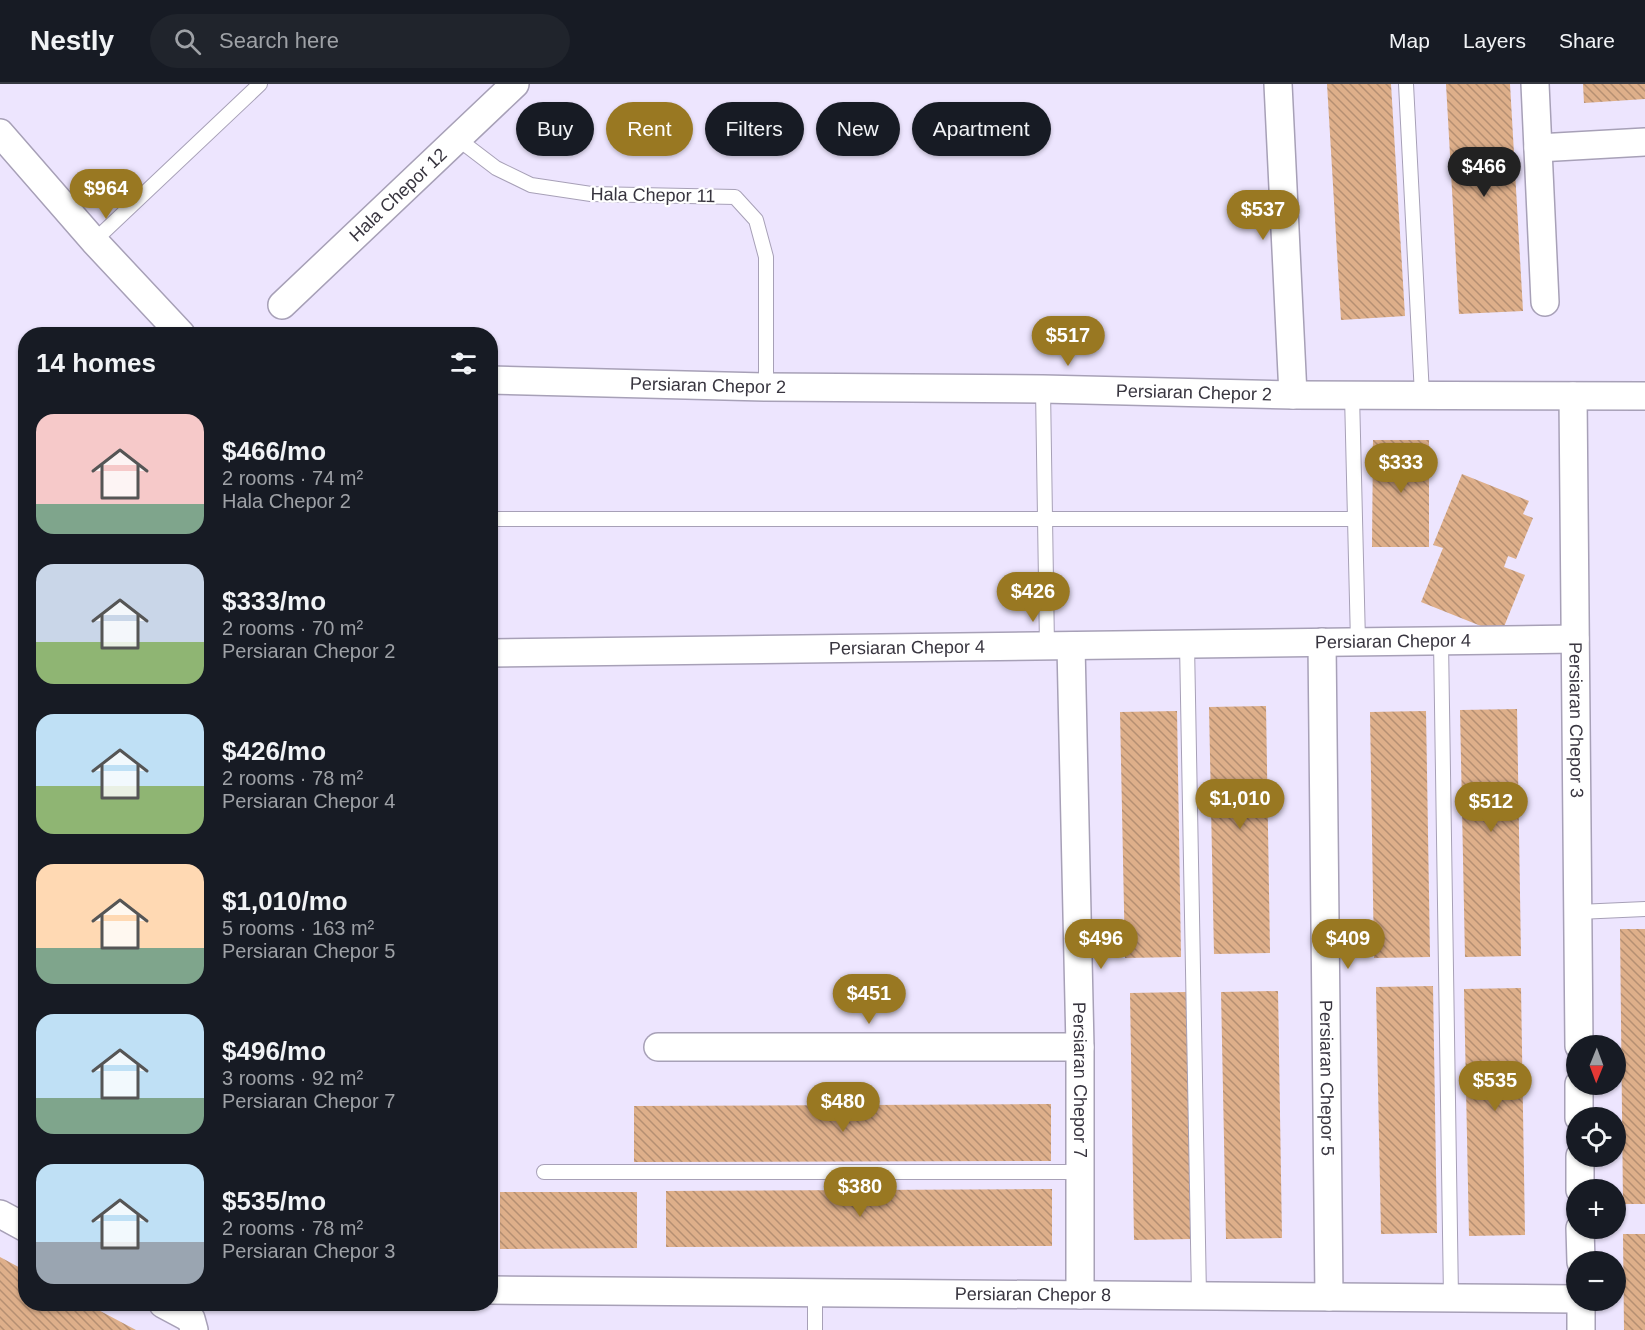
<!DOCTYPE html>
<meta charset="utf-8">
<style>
:root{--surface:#171b24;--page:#20242c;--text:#f1f3f6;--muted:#9ea1a6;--line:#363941;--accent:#997822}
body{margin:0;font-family:Arial,sans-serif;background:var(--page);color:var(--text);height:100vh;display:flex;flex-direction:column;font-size:22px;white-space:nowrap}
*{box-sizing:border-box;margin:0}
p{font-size:20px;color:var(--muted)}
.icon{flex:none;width:33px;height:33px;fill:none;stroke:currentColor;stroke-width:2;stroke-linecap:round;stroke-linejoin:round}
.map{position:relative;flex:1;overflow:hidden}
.drawer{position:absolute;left:18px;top:243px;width:480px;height:984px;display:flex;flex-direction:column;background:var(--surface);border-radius:24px;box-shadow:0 2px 4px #0004}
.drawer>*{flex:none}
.guide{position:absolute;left:516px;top:18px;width:570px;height:54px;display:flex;gap:12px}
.needle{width:39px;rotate:181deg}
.controls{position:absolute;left:1566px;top:951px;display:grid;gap:12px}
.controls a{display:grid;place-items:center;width:60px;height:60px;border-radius:50%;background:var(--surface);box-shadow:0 2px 4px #0004;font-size:30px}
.price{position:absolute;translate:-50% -51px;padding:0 14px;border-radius:21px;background:var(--accent);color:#fff;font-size:20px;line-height:39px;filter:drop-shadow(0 2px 3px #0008)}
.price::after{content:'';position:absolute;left:50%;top:36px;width:18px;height:14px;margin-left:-9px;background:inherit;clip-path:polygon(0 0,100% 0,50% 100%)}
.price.current{background:#222;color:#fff}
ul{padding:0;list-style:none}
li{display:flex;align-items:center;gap:18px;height:150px;padding:0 18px}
li span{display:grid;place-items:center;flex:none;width:168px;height:120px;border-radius:18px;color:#555}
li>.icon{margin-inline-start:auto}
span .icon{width:72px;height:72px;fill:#fffc;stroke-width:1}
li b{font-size:26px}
h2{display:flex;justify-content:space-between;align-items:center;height:72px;padding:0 18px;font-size:26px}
.tag{padding:0 21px;border-radius:27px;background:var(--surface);box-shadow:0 2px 4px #0004;font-size:21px;line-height:54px}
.tag.current{background:var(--accent);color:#fff}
header{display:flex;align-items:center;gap:36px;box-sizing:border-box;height:84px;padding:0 30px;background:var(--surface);border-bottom:2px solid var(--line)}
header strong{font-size:28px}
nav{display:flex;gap:33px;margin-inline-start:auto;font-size:21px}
.search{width:420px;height:54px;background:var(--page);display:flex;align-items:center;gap:15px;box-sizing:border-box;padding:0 21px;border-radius:33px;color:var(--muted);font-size:22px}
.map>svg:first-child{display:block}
.building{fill:url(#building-back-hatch)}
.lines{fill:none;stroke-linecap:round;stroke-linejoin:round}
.lane-casing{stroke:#a7a0b7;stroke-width:16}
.street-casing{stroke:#a7a0b7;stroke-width:30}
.lane{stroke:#fff;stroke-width:14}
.street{stroke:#fff;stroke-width:27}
.labels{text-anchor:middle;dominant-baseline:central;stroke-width:4.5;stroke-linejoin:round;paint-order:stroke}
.street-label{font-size:18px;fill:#38353f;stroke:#fff}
</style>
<header>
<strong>Nestly</strong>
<div class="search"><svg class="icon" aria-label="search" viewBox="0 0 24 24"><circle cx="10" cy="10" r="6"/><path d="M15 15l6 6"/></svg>Search here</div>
<nav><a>Map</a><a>Layers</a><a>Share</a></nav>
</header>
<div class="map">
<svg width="1645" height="1246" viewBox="0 0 1645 1246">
<defs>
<pattern id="building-back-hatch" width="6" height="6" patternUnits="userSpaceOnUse" patternTransform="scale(1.5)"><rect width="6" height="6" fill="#deaf8a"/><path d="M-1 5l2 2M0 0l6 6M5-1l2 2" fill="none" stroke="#b58f72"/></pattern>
</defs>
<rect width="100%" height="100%" fill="#ede5fe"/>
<path class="building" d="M 1327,0 L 1391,0 L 1405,232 L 1341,236 Z
M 1446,0 L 1510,0 L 1523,227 L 1459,230 Z
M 1583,0 L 1645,0 L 1645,15 L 1584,19 Z
M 1373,356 L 1429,356 L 1429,463 L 1372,463 Z
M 1462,390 L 1529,417 L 1523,430 L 1533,434 L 1516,475 L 1508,472 L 1504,483 L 1525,491 L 1501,550 L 1421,518 L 1443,464 L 1433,461 Z
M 1266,622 L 1270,869 L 1214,870 L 1209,623 Z
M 1517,625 L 1521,872 L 1465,873 L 1460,626 Z
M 1177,627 L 1181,873 L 1125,874 L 1120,628 Z
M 1426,627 L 1430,873 L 1374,874 L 1370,628 Z
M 1620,845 L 1645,845 L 1645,1120 L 1623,1120 Z
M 1433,902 L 1437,1149 L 1381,1150 L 1376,903 Z
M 1521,904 L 1525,1151 L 1469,1152 L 1464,905 Z
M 1278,907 L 1282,1154 L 1226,1155 L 1221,908 Z
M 1186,908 L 1191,1155 L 1134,1156 L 1130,909 Z
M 1051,1020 L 1051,1077 L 634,1078 L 634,1022 Z
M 1052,1105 L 1052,1162 L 666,1163 L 666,1107 Z
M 500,1108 L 637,1108 L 637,1164 L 500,1165 Z
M 1623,1150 L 1645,1150 L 1645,1246 L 1624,1246 Z
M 0,1173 L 26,1187 L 26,1220 L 87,1220 L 136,1246 L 0,1246 Z"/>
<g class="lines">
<defs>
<path id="lane" d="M 1406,0 L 1422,311
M 458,55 L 496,84 L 531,101 L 591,110 L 735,113 L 756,136 L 766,173 L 766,303
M 94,157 L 260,0
M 1043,305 L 1047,562
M 1352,311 L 1358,558
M 490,435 L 1355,435
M 1441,557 L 1451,1214
M 1187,560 L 1199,1212
M 1578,828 L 1645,825
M 544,1088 L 1080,1088
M 815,1246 L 815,1209"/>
<g id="street">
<path d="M 1278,0 L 1293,311"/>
<path d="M 1535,0 L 1545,218"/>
<path d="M 0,49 L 94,157 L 181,250"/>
<path d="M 1538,64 L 1645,58"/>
<path id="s1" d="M 282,221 L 515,0"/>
<path id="s2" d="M 490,296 L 766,303 L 1043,305 L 1293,311 L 1645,312"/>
<path id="s3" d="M 1573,312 L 1579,962"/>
<path id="s4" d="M 1322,558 L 1329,1213"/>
<path id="s5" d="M 1071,562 L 1080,963 L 1080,1211"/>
<path id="s6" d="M 490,569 L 1575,555"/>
<path d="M 658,963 L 1080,963"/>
<path d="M 1579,1000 L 1579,1034"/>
<path d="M 1580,1072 L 1580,1106"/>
<path d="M 0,1130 L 26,1144"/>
<path d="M 1580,1144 L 1581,1178"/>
<path id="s7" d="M 490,1206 L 1576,1215"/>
<path d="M 1581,1216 L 1581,1246"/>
<path d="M 163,1220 L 191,1235 L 194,1246"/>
</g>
</defs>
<use href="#lane" class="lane-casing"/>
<use href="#street" class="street-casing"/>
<use href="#lane" class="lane"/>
<use href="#street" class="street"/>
</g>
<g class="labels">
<g class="street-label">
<text stroke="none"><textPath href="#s1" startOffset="160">Hala Chepor 12</textPath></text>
<text transform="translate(653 111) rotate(1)">Hala Chepor 11</text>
<text stroke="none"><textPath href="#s2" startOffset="218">Persiaran Chepor 2</textPath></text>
<text stroke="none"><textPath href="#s2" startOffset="704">Persiaran Chepor 2</textPath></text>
<text stroke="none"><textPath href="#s6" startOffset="903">Persiaran Chepor 4</textPath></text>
<text stroke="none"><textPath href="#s6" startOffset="417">Persiaran Chepor 4</textPath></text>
<text stroke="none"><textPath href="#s3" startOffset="324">Persiaran Chepor 3</textPath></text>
<text stroke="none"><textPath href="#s4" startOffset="436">Persiaran Chepor 5</textPath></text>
<text stroke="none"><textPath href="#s5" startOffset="434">Persiaran Chepor 7</textPath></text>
<text stroke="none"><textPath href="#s7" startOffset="543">Persiaran Chepor 8</textPath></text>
</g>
</g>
</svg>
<div class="controls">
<a><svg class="needle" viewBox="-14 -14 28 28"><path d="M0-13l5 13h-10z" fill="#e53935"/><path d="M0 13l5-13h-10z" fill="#9ea1a6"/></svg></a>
<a><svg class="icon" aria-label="locate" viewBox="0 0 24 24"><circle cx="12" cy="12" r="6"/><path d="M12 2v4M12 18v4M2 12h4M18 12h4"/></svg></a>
<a>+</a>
<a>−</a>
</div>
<b class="price current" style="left:1484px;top:114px">$466</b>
<b class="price" style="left:106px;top:136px">$964</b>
<b class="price" style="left:1263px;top:157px">$537</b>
<b class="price" style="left:1068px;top:283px">$517</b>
<b class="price" style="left:1401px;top:410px">$333</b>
<b class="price" style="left:1033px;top:539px">$426</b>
<b class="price" style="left:1240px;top:746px">$1,010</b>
<b class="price" style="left:1491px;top:749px">$512</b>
<b class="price" style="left:1101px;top:886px">$496</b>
<b class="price" style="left:1348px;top:886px">$409</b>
<b class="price" style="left:869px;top:941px">$451</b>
<b class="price" style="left:1495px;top:1028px">$535</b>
<b class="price" style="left:843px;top:1049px">$480</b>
<b class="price" style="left:860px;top:1134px">$380</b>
<div class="guide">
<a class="tag">Buy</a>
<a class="tag current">Rent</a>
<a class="tag">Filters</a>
<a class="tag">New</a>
<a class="tag">Apartment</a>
</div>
<section class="drawer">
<h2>14 homes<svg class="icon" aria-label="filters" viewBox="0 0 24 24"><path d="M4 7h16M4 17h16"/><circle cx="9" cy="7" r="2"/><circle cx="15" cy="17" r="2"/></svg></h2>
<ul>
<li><span style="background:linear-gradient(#f6c9c9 75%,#7fa58c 0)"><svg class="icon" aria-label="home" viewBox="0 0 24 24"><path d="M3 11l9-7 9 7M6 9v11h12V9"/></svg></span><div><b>$466/mo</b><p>2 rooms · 74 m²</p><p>Hala Chepor 2</p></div></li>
<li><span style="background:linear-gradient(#c9d6e8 65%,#8fb573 0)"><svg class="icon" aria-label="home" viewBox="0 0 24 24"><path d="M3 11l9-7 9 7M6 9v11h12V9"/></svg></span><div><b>$333/mo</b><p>2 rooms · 70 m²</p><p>Persiaran Chepor 2</p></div></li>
<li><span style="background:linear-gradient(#bfe0f5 60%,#8fb573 0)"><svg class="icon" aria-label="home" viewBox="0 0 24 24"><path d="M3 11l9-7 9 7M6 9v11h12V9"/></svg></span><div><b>$426/mo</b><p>2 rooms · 78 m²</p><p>Persiaran Chepor 4</p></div></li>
<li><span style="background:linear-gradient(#ffd9b3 70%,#7fa58c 0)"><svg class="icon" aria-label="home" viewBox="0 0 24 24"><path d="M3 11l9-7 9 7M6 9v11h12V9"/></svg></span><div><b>$1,010/mo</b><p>5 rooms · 163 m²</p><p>Persiaran Chepor 5</p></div></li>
<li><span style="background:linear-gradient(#bfe0f5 70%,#7fa58c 0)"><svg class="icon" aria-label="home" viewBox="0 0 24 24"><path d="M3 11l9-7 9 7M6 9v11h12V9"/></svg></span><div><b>$496/mo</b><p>3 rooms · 92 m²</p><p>Persiaran Chepor 7</p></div></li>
<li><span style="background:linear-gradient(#bfe0f5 65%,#9aa5b1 0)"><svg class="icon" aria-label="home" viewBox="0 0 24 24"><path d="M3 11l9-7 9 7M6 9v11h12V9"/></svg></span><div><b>$535/mo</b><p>2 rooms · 78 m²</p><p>Persiaran Chepor 3</p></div></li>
</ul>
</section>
</div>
